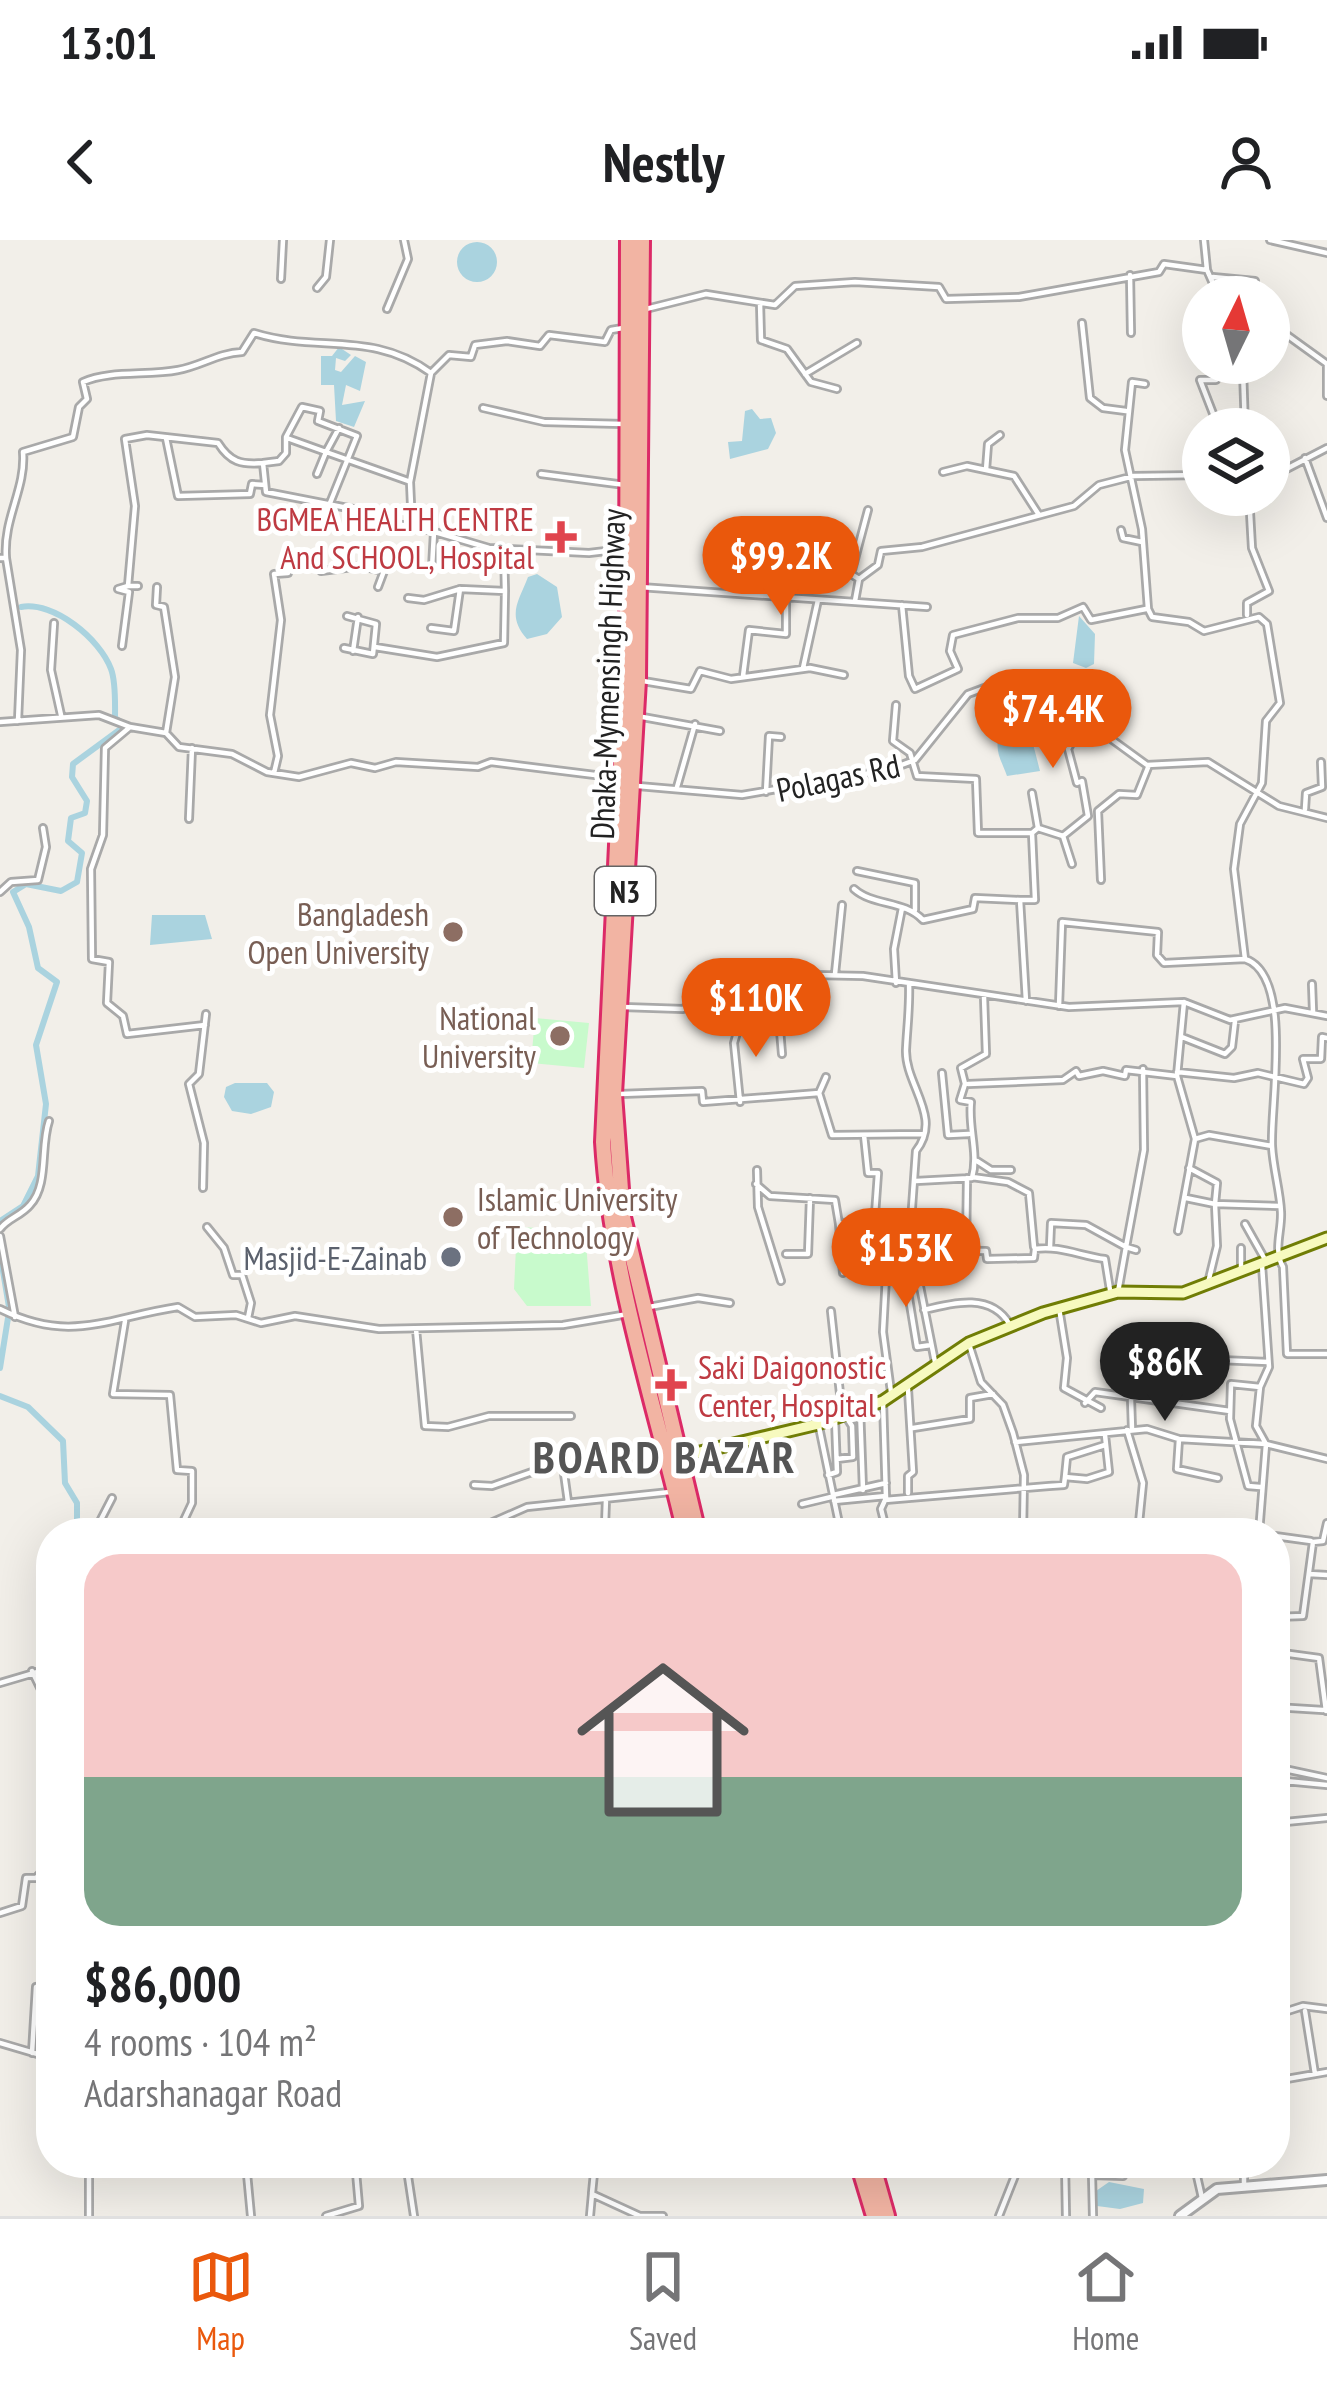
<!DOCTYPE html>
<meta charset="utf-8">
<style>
:root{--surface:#fff;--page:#f6f6f6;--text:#202124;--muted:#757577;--line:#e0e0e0;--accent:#ea580c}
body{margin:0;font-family:"PT Sans Narrow",sans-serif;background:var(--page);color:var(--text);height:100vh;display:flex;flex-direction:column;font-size:45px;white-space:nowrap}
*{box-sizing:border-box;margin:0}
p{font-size:39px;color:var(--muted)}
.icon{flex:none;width:66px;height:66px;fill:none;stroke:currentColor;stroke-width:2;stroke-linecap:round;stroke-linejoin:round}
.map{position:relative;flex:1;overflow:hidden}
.sheet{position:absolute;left:36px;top:1278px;width:1254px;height:660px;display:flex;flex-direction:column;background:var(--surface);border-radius:48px;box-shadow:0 12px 48px #0002}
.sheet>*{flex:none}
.needle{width:78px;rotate:5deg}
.controls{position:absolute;left:1182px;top:36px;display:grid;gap:24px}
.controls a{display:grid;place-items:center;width:108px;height:108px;border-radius:50%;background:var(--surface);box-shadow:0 12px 48px #0002;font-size:60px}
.price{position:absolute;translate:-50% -102px;padding:0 27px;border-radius:42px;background:var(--accent);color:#fff;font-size:39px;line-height:78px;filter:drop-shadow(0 3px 6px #0008)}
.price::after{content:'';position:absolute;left:50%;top:72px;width:36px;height:27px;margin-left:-18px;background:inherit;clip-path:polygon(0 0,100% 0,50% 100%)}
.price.current{background:#222;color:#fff}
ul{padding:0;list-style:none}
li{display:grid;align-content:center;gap:24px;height:636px;padding:0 48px}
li+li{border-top:3px solid var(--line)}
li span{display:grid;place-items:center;height:372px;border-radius:36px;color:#555}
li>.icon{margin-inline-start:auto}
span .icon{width:216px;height:216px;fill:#fffc;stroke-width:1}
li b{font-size:51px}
.status{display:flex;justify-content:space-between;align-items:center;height:84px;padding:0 60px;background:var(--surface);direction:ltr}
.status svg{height:33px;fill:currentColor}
header{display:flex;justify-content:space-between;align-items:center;height:156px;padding:0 48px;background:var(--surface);font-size:54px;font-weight:700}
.tabs{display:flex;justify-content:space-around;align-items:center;height:168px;border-top:3px solid var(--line);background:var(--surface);font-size:33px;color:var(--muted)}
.tabs a{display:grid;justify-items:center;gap:6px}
.tabs .current{color:var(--accent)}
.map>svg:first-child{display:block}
.park{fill:#c8facc}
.water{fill:#aad3df}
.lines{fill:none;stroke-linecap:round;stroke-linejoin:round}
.canal{stroke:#aad3df;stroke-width:6}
.minor-casing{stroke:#a9a9a9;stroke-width:10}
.tertiary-casing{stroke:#a9a9a9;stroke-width:14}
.secondary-casing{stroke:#707d05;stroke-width:15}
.trunk-casing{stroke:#dc2a67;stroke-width:20}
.minor{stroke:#fff;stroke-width:4.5}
.tertiary{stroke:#fff;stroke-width:8}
.secondary{stroke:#f7fabf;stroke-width:9}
.trunk{stroke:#f2b4a3;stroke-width:14}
.health-dot{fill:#e0444e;stroke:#fff;stroke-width:4.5}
.education-dot{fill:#8d6e63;stroke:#fff;stroke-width:4.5}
.worship-dot{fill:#6b7280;stroke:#fff;stroke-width:4.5}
.labels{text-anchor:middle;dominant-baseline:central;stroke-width:10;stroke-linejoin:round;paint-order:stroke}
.shield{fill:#fff;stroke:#646464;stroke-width:3}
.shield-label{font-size:30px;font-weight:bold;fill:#222}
.health-label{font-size:33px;fill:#be3a42;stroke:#fff;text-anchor:end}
.street-label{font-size:33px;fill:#222;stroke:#fff}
.education-label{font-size:33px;fill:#785e54;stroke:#fff;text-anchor:end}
.worship-label{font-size:33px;fill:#5b616d;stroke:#fff;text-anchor:end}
.district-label{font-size:45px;font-weight:bold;letter-spacing:3px;fill:#555;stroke:#fff}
</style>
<div class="status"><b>13:01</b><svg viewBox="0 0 49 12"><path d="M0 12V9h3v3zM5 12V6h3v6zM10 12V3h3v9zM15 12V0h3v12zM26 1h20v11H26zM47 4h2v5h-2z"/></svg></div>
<header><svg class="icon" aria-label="back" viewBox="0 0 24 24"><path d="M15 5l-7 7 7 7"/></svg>Nestly<svg class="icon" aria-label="person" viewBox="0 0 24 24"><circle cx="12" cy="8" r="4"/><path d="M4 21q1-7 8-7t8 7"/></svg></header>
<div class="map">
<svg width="1327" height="1976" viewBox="0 0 1327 1976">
<rect width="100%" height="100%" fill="#f2efe9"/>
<path class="park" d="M 535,778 L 589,783 L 584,828 L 531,823 Z
M 517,987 L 585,990 L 591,1066 L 527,1066 L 514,1049 Z"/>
<path class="water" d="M457 22a20 20 0 1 1 40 0a20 20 0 1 1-40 0Z
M 339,107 L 351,115 L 345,121 L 336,118 L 335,130 L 341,132 L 355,116 L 366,122 L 360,151 L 346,145 L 342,165 L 365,161 L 354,187 L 336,181 L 334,145 L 321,145 L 321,116 L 332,116 Z
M 752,169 L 760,179 L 771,178 L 776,193 L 768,209 L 730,219 L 728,202 L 742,201 L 745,171 Z
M 537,334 L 557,347 L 562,377 L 547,394 L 527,399 C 506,375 519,361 528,337 Z
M 1079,376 L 1095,394 L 1094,424 L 1086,428 L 1073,423 Z
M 1014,486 L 1032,500 L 1040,531 L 1007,536 C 1001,519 992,508 1002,490 Z
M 152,675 L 205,675 L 212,699 L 150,705 Z
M 235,843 L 267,843 L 274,852 L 271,867 L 251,874 L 232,871 L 224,857 L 226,847 Z
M 1109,1942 L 1144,1949 L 1143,1963 L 1120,1969 L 1097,1966 L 1096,1951 Z"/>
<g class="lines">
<path class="canal" d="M 21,367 C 54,361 100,399 111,429 C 116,442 115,464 115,478 L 121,482
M 0,981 L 23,966 L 38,936 L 46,864 L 36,805 L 57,742 L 38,728 L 29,687 L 13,652 L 26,644 L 61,651 L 77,642 L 82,613 L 68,601 L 71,578 L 85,573 L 87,561 L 72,537 L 73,524 L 122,488
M 0,1013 L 9,1067
M 0,1128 L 8,1078
M 0,1156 L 28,1167 L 63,1201 L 65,1243 L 77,1263 L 77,1293"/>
<defs>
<path id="minor" d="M 1204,0 L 1207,30
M 1270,0 L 1327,13
M 1130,35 L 1131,93
M 1213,37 L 1255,41
M 281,39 L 283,0
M 317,48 L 326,37 L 330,0
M 760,63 L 761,100 L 787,109 L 811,142 L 837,149
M 387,69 L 408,19 L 404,0
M 646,69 L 706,54 L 775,65 L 795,46 L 855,42 L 939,47 L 946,59 L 1019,57 L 1159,32 L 1164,24 L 1207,30 L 1215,48 L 1235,57
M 1269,82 L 1327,124 L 1327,156
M 1082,83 L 1090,158 L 1103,168 L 1126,171
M 805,134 L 857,103
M 1216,140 L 1200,140 L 1219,189
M 1145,144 L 1132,142 L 1125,210 L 1142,289 L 1148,369 L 1152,377 L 1189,382 L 1204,391 L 1259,377 L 1267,384 L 1280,463 L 1266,481 L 1262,543 L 1240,584 L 1234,629 L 1245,719 C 1294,735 1270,865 1272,906 C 1273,928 1280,950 1281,972 C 1282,991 1273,1010 1283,1027 L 1287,1114 L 1327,1114
M 483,168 L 544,182 L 623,184
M 339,188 L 326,212 L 408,241
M 1245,189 L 1243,130 L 1255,123
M 166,198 L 178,256 L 250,254 L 252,244 L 265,245
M 287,198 L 326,212 L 317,234
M 1305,218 L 1327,278
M 263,223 L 279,221 L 286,213 L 286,197 L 302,167 L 320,171 L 318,181 L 357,196 L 330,263
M 986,230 L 988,204 L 1000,195
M 943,232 L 967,226 L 1014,236 L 1039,275
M 541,234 L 625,245
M 1269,238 L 1327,208
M 412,287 L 410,242 L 431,133
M 1121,290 L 1123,298 L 1142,302
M 504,309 L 505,351
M 0,318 L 6,318 C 3,278 26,249 23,212 L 73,197 L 79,167 L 87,159 L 83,142 C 110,130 148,136 178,130 C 201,126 218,113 242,112 L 254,93 C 318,113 372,90 431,133 L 449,115 L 471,117 L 475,105 L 507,101 L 540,106 L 549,95 L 605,102 L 611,90 L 623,88
M 6,318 L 21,410 L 18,481
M 432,328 L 434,292
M 321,331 L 361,326 L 384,331 L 378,347
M 859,339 L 851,334 L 868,270
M 138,346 L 128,346 L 135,266 L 125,199 L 147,195 L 218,203 C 230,222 241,225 263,223 L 266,252 L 363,271 L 363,280 L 418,287 L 489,308 L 589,313 L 623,309
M 157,347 L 156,365 L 164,367 L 175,437 L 166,493
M 640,347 L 927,367
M 408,358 L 424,360 L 460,349
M 855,361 L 859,339 L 878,325 L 881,311 L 922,307 L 1074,266 L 1099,245 L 1134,236 L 1203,235
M 902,365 L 909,436 L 915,449 L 958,429 L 950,411 L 953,395 L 1018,378 L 1058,378 L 1083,367 L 1091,380 L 1146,369
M 1247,375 L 1247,363 L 1269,351 L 1252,308 L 1249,255
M 54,383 L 51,430 L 61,475
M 122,406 L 129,352 L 118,349 L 128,346
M 375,407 L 437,417 L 504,403 L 505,351 L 460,349 L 454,391 L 431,388
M 344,408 L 373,414 L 376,384 L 347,376
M 353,411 L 358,377
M 803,428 L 818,360
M 743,436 L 749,390 L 786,394 L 786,358
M 643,441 L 691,449 L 700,431 L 731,439 L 810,428 L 844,435
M 896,465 L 893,501 L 910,513 L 917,536 L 976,539 L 978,593 L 1032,593
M 637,476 L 720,491
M 0,482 L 99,475 L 130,487
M 274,533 L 278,516 L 270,475 L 281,380 L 274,334 L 288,333 L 290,312
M 638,546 L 742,555 L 888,530 L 915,520 L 968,454 L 1014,437 L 1059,461 L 1147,525 L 1208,522 L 1279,566 L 1327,578
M 677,547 L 695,484
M 766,552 L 769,496 L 781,497
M 1305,569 L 1306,553 L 1322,547 L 1321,522
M 189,579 L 192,508
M 1038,588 L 1063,596 L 1072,624
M 1063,596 L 1088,576 L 1082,541 L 1077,543 L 1068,509 L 1084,481
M 857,631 L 915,643 L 915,670
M 1101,640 L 1098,571 L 1119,554 L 1137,555 L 1149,525
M 854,649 C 873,666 904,660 923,680 L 973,669 L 975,658 L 1020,660
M 0,652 L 11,642 L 38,640 L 46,607 L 43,588
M 835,734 L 842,665
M 896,743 L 894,709 L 902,668
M 909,743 C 910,766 907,788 906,810 C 905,845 943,877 916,911 L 910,996 L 935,1122
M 1312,744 L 1313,771
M 1026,761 L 1020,660 L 1035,660 L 1032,593 L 1038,588 L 1032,553
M 1059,766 L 1062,682 L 1158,692 L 1157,715 L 1164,723 L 1245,719
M 623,767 L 683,769 L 705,753 L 754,750 L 765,734 L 863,736 L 1069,767 L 1184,762 L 1230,780 L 1285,768 L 1327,776
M 205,785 L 127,794 L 123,776 L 107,763 L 109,722 L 92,719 L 91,629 L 103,595 L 105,508 L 130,487 L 166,493 L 179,507 L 232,514 L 267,532 L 299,537 L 351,523 L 375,528 L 396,522 L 478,527 L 491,522 L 619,538
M 1182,797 L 1225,814 L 1232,807 L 1235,781
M 1177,832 L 1234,838 L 1258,833 L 1304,844 L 1308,838 L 1303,819 L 1321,819 L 1322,797 L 1327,798
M 942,833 L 948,895 L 969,894
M 968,844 L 1063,840 L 1076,831 L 1079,836 L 1103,831 L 1125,836 L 1126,830 L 1177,836
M 819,853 L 832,895 L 924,894
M 620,854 L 702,851 L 703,862 L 819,853 L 826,837
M 740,862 L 734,803 L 740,782 L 779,778 L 782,814
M 864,895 L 868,933 L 878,933 L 875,975
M 1195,899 L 1209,895 L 1272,906
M 977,921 L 991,930 L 1011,930
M 1189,928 L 1217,943 L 1215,964 L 1280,966
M 757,930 L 758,967 L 781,1041
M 972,937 L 1008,942 L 1029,953 L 1034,1007
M 916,941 L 972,938 C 979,913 968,888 971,862 L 960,860 L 965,844 L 961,828 L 986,814 L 984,757
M 756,944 L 770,956 L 835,960 L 839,984
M 203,948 L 204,903 L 189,844 L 199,834 L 206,774
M 1186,958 L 1215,964 L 1217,1006 L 1208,1043
M 1245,984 L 1267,1023
M 207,987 L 224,1008 L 233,1035 L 242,1035 L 251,1063 L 248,1078
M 0,989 C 8,978 21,976 30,965 C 49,945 40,907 49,881
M 1178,991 L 1195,899 L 1177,836 L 1184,762
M 877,995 L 880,1033 L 886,1036 L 883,1092 L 891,1152
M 0,996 L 15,1077
M 1050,1007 L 1051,983 L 1086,985 L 1126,1007 L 1144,910 L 1143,829
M 912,1010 L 986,1011 L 987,1019 L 1034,1018 L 1035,1009 C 1058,1005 1081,1016 1105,1019 L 1110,1050
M 966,1010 L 967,938
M 786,1014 L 808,1014 L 810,958
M 1241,1032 L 1241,1008
M 843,1033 L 839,984 L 874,977 L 877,995 L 910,996
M 907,1046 L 917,1107 L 931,1105
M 1118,1052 L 1126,1007 L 1136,1010
M 649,1067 L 698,1058 L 730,1063
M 1059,1068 L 1067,1118 L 1064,1148 L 1101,1168
M 0,1069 C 71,1104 106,1078 178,1067 L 195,1077 L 236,1075 L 261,1083 L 295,1076 L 379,1089 L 563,1085 L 628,1074
M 924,1070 C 955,1062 992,1053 1010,1085
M 831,1071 L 842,1172
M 125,1081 L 113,1154 L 170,1155 L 177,1230 L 192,1231 L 192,1263 L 178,1293
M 416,1089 L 425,1186 L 448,1187 L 489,1176 L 571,1176
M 969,1104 L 981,1142 L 1003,1165 L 1013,1193 L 1024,1235 L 1023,1293
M 908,1149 L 913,1232 L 908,1236 L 908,1253
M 1141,1158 L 1141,1099 L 1185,1102 L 1189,1104 L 1186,1124 L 1199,1129 L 1219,1120 L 1268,1122
M 1131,1159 L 1132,1189
M 883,1161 L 886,1258 L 881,1269 L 887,1293
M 1085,1163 L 1095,1152 L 1230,1171
M 860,1168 L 863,1250
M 819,1187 L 841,1293
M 913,1188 L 970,1179 L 970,1158 L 993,1154
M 1127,1190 L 1143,1243 L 1138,1293
M 1179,1199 L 1177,1229 L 1218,1238
M 1015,1202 L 1147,1189 L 1179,1199 L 1266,1204 L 1327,1219
M 837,1219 L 853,1217 L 852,1186 L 845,1175
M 828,1235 L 837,1232 L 835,1178
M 1065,1237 L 1067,1217 L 1105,1205
M 474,1245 L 492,1246 L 555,1224 L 563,1226 L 568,1262
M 1260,1247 L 1248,1246 L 1230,1179 L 1231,1144 L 1260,1147
M 833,1255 L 886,1243
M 885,1260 L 1049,1246 L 1064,1245 L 1065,1237 L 1087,1239 L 1109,1232 L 1105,1195
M 834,1261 L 886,1256
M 802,1264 L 831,1257
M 1091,1287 L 1093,1293
M 94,1293 L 112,1258
M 468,1293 L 527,1267 L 670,1252
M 596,1293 L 605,1286 L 606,1259
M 931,1293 L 927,1285 L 1022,1283
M 1259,1293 L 1266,1204 L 1256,1186 L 1260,1147 L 1269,1127 L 1262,1025
M 1275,1296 L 1311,1301
M 1309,1334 L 1327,1335
M 1275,1377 L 1303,1376 L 1313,1302 L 1323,1301 L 1327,1283
M 1275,1412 L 1319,1418 L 1326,1471
M 32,1431 L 51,1470
M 0,1443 L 51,1428
M 1275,1467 L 1323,1470
M 1275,1527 L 1327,1538
M 1275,1540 L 1327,1545
M 1280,1582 L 1284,1542
M 1275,1583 L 1327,1578
M 0,1673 L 22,1666 L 26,1638 L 36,1638 L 51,1622
M 1275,1746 L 1282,1770
M 1305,1771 L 1315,1834
M 1275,1775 L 1303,1766 L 1327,1769
M 0,1803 L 51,1818
M 32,1813 L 36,1747 L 51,1744
M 1275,1841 L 1327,1832
M 246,1923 L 251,1976
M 406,1923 L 414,1976
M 1065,1923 L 1066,1976
M 1194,1923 L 1202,1958
M 1244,1944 L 1244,1923
M 592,1953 L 595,1923
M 89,1976 L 89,1923
M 326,1976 L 359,1966 L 356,1932 L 367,1930 L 366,1923
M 590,1976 L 592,1954 L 640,1976 L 663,1976
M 999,1976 L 1020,1923
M 1093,1976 L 1092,1935 L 1123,1936 L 1123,1923"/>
<path id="tertiary" d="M 1180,1976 L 1217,1949 L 1327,1940"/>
<path id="secondary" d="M 679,1217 L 818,1184 L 883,1161 L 969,1103 L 1043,1073 L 1118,1052 L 1183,1053 L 1327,998"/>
<path id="trunk" d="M 628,0 L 627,393 L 603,902 C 611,1035 655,1164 685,1293
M 642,0 L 638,440 L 614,854 L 623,977 L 698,1293
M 858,1923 L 874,1976
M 872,1923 L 887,1976"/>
</defs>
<use href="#minor" class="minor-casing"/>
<use href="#tertiary" class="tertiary-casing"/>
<use href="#secondary" class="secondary-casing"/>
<use href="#trunk" class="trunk-casing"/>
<use href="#minor" class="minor"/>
<use href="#tertiary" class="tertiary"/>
<use href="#secondary" class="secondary"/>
<use href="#trunk" class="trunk"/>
</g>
<g class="health-dot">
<path d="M555 279h12v12h12v12h-12v12h-12v-12h-12v-12h12z"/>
<path d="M665 1127h12v12h12v12h-12v12h-12v-12h-12v-12h12z"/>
</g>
<g class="education-dot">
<circle cx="453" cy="692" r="12"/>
<circle cx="560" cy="796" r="12"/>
<circle cx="453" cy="977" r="12"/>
</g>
<circle class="worship-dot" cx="451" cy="1017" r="12"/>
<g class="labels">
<rect class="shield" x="595" y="627" width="60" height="48" rx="9"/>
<g class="shield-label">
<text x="625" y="651">N3</text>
</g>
<g class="health-label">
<text x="534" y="278">BGMEA HEALTH CENTRE<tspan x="534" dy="38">And SCHOOL, Hospital</tspan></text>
<text x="698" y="1126" text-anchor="start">Saki Daigonostic<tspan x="698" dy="38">Center, Hospital</tspan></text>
</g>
<g class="street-label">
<text transform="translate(607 434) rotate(-88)">Dhaka-Mymensingh Highway</text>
<text transform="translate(838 537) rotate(-12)">Polagas Rd</text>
</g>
<g class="education-label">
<text x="429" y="673">Bangladesh<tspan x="429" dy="38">Open University</tspan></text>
<text x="536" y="777">National<tspan x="536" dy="38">University</tspan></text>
<text x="477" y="958" text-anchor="start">Islamic University<tspan x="477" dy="38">of Technology</tspan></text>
</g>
<g class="worship-label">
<text x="427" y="1017">Masjid-E-Zainab</text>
</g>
<g class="district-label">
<text x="665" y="1216">BOARD BAZAR</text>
</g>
</g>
</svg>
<div class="controls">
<a><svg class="needle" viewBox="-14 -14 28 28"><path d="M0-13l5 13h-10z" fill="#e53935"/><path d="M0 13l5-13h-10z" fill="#757577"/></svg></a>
<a><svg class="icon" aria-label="layers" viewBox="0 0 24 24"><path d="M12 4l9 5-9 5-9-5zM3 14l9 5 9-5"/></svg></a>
</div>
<b class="price" style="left:781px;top:378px">$99.2K</b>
<b class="price" style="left:1053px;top:531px">$74.4K</b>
<b class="price" style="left:756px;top:820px">$110K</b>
<b class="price" style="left:906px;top:1070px">$153K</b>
<b class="price current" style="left:1165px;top:1184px">$86K</b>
<section class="sheet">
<ul>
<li><span style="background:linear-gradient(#f6c9c9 60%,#7fa58c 0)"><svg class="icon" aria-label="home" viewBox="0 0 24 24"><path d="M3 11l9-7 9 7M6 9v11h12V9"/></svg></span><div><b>$86,000</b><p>4 rooms · 104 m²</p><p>Adarshanagar Road</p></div></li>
</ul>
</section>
</div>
<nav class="tabs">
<a class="current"><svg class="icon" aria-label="map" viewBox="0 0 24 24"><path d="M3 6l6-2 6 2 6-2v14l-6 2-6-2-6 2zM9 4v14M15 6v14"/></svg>Map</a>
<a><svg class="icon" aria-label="saved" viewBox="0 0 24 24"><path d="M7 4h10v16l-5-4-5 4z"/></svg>Saved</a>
<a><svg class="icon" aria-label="home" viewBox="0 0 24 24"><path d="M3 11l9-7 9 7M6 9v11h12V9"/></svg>Home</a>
</nav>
